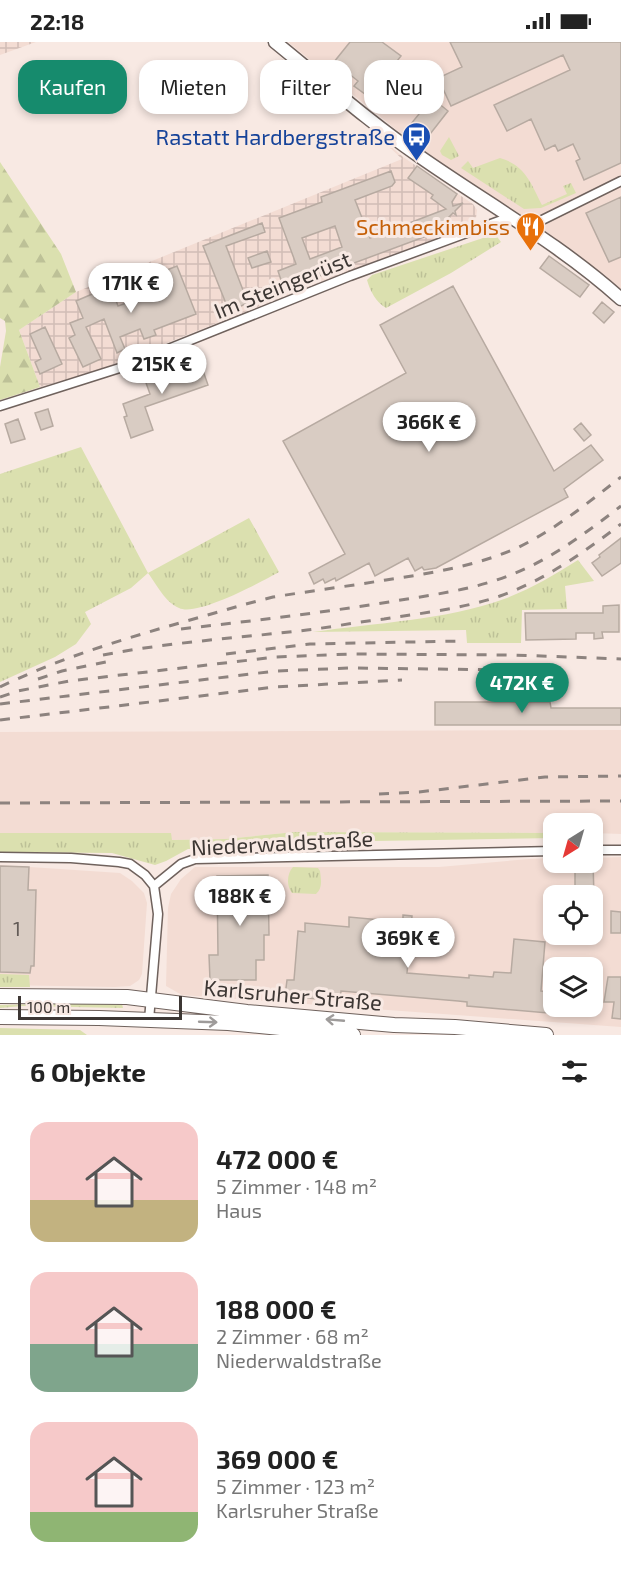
<!DOCTYPE html>
<html lang="de">
<meta charset="utf-8">
<style>
:root{--surface:#fff;--page:#f2f2f2;--text:#222;--muted:#767676;--accent:#168b6d}
body{margin:0;font-family:"Exo 2",sans-serif;background:var(--page);color:var(--text);height:100vh;display:flex;flex-direction:column;font-size:22px;white-space:nowrap}
*{box-sizing:border-box;margin:0}
p{font-size:20px;color:var(--muted)}
.icon{flex:none;width:33px;height:33px;fill:none;stroke:currentColor;stroke-width:2;stroke-linecap:round;stroke-linejoin:round}
.map{position:relative;height:993px;overflow:hidden}
.drawer{display:flex;flex-direction:column;background:var(--surface);flex:1}
.drawer>*{flex:none}
.banner{position:absolute;left:18px;top:18px;width:585px;height:54px;display:flex;gap:12px}
.needle{width:39px;rotate:217deg}
.tools{position:absolute;left:543px;top:771px;display:grid;gap:12px}
.tools a{display:grid;place-items:center;width:60px;height:60px;border-radius:12px;background:var(--surface);box-shadow:0 3px 9px #0003;font-size:30px}
.scale{position:absolute;left:18px;bottom:15px;width:164px;box-sizing:border-box;padding-left:6px;border:3px solid #3d3734;border-top:0;font-size:16px;line-height:21px;white-space:nowrap;color:#3d3734;-webkit-text-stroke:4px #f8e9e3;paint-order:stroke}
.price{position:absolute;translate:-50% -51px;padding:0 14px;border-radius:21px;background:#fff;color:#222;font-size:20px;line-height:39px;filter:drop-shadow(0 2px 3px #0008)}
.price::after{content:'';position:absolute;left:50%;top:36px;width:18px;height:14px;margin-left:-9px;background:inherit;clip-path:polygon(0 0,100% 0,50% 100%)}
.price.current{background:var(--accent);color:#fff}
ul{padding:0;list-style:none}
li{display:flex;align-items:center;gap:18px;height:150px;padding:0 30px}
li span{display:grid;place-items:center;flex:none;width:168px;height:120px;border-radius:18px;color:#555}
li>.icon{margin-inline-start:auto}
span .icon{width:72px;height:72px;fill:#fffc;stroke-width:1}
li b{font-size:26px}
h2{display:flex;justify-content:space-between;align-items:center;height:72px;padding:0 30px;font-size:26px}
.pill{padding:0 21px;border-radius:18px;background:var(--surface);box-shadow:0 3px 9px #0003;font-size:21px;line-height:54px}
.pill.current{background:var(--accent);color:#fff}
.status{display:flex;justify-content:space-between;align-items:center;height:42px;padding:0 30px;background:var(--surface);direction:ltr}
.status svg{height:16px;fill:currentColor}
.map>svg:first-child{display:block}
.built{fill:#f3dcd3;fill-rule:evenodd}
.industrial{fill:url(#industrial-grid)}
.grass{fill:url(#grass-tufts)}
.forest{fill:url(#forest-firs)}
.building{fill:#d9ccc3;stroke:#b7aaa1;stroke-width:1.5;fill-rule:evenodd}
.lines{fill:none;stroke-linecap:round;stroke-linejoin:round}
.street-casing{stroke:#6f625d;stroke-width:11}
.secondary-casing{stroke:#6f625d;stroke-width:15}
.primary-casing{stroke:#6f625d;stroke-width:16}
.street{stroke:#fff;stroke-width:8}
.secondary{stroke:#fff;stroke-width:12}
.primary{stroke:#fff;stroke-width:14}
.rail{stroke:#8d837f;stroke-width:3;stroke-dasharray:10 10;stroke-linecap:butt}
.oneway{stroke:#9e9b9a}
.labels{text-anchor:middle;dominant-baseline:central;stroke-width:6;stroke-linejoin:round;paint-order:stroke}
.number-label{font-size:20px;fill:#645c58}
.transit-label{font-size:22px;fill:#164399;stroke:#f8e9e3;text-anchor:end}
.food-label{font-size:22px;fill:#c56008;stroke:#f8e9e3;text-anchor:end}
.street-label{font-size:22px;fill:#3d3734;stroke:#f8e9e3}
</style>
<div class="status"><b>22:18</b><svg viewBox="0 0 49 12"><path d="M0 12V9h3v3zM5 12V6h3v6zM10 12V3h3v9zM15 12V0h3v12zM26 1h20v11H26zM47 4h2v5h-2z"/></svg></div>
<div class="map">
<svg width="621" height="993" viewBox="0 0 621 993">
<defs>
<pattern id="industrial-grid" width="8" height="8" patternUnits="userSpaceOnUse" patternTransform="scale(1.5)"><rect width="8" height="8" fill="#f3dcd3"/><path d="M0 4h8M4 0v8" fill="none" stroke="#d1bdb6"/></pattern>
<pattern id="grass-tufts" width="24" height="20" patternUnits="userSpaceOnUse" patternTransform="scale(1.5)"><rect width="24" height="20" fill="#dbe0af"/><path d="M3 7l-1-3M5 7V3M7 7l1-3M15 17l-1-3M17 17v-4M19 17l1-3" fill="none" stroke="#bdc197"/></pattern>
<pattern id="forest-firs" width="22" height="20" patternUnits="userSpaceOnUse" patternTransform="scale(1.5)"><rect width="22" height="20" fill="#dbe0af"/><path d="M5 1l3.5 6h-7zM16 11l3.5 6h-7z" fill="#bdc197"/></pattern>
</defs>
<rect width="100%" height="100%" fill="#f8e9e3"/>
<path class="built" d="M 288,0 L 621,0 L 621,248 L 605,233 L 420,107 Z
M 621,688 L 621,792 L 593,791 L 592,782 L 554,782 L 553,791 L 295,790 L 225,797 L 171,798 L 171,791 L 0,791 L 0,690 Z
M 621,815 L 621,985 L 182,953 L 166,944 L 168,866 L 171,852 L 181,837 L 195,825 L 439,825 L 529,817 L 553,816 L 554,820 L 592,820 L 593,816 ZM 554,854 L 592,854 L 592,892 L 554,892 ZM 554,926 L 592,926 L 592,964 L 554,964 Z
M 0,823 L 120,831 L 132,839 L 144,851 L 147,861 L 142,932 L 139,938 L 130,944 L 115,945 L 0,943 Z"/>
<path class="industrial" d="M 0,0 L 36,0 L 0,13 Z
M 260,0 L 362,79 L 403,115 L 473,162 L 477,168 L 476,176 L 470,184 L 348,229 L 94,330 L 40,345 L 19,288 L 76,250 L 402,117 L 367,84 Z"/>
<path class="grass" d="M 449,95 L 459,114 L 451,118 L 442,113 L 440,109 Z
M 500,116 C 525,123 531,141 542,163 L 567,152 L 563,144 L 571,141 L 576,151 L 541,166 L 524,167 L 461,126 L 468,119 L 473,126 Z
M 495,192 L 501,200 L 451,231 L 386,266 C 376,260 370,249 367,238 L 372,233 Z
M 81,405 L 148,531 L 249,476 L 279,530 C 261,540 197,575 179,566 C 165,560 157,543 148,531 L 131,546 L 85,570 L 91,582 L 76,602 L 55,615 L 0,640 L 0,432 Z
M 578,518 L 594,539 L 565,544 L 567,567 L 522,568 L 521,601 L 467,601 L 466,588 L 313,590 C 374,581 447,578 504,557 C 531,547 554,533 578,518 Z
M 295,790 L 553,791 L 554,796 L 248,801 L 229,807 L 188,807 L 166,819 L 155,823 L 112,811 L 0,810 L 0,791 L 171,791 L 172,798 L 225,797 Z
M 293,825 L 318,826 L 320,829 C 321,837 323,846 316,852 L 292,851 C 286,844 287,831 293,825 Z
M 0,932 L 29,933 L 30,945 L 0,945 Z
M 89,961 L 122,962 L 123,966 L 22,964 L 0,966 L 0,963 Z
M 0,986 L 80,988 L 87,993 L 0,993 Z"/>
<path class="forest" d="M 0,120 L 61,212 L 76,250 L 19,288 L 40,345 L 0,358 L 0,325 L 6,289 L 5,279 L 0,276 Z"/>
<path class="building" d="M 350,0 L 382,0 L 401,14 L 369,55 L 354,44 L 358,39 L 334,20 Z
M 450,0 L 621,0 L 621,121 L 584,138 L 576,119 L 580,117 L 573,102 L 558,109 L 555,103 L 545,108 L 531,77 L 507,89 L 494,63 L 570,28 L 563,13 L 451,64 L 438,36 L 462,25 Z
M 432,56 L 448,69 L 427,96 L 410,83 Z
M 417,124 L 457,152 L 452,160 L 453,164 L 463,161 L 455,169 L 456,173 L 453,171 L 448,176 L 451,185 L 284,247 L 278,229 L 296,222 L 279,176 L 322,160 L 321,155 L 391,129 L 395,140 L 392,144 L 355,158 L 370,196 L 446,167 L 431,156 L 433,153 L 408,136 ZM 335,184 L 342,205 L 310,217 L 302,196 Z
M 621,155 L 621,215 L 609,220 L 586,171 Z
M 262,181 L 265,190 L 226,204 L 248,261 L 229,269 L 203,204 Z
M 267,209 L 271,220 L 252,226 L 248,216 Z
M 549,214 L 589,243 L 580,255 L 540,226 Z
M 177,224 L 196,272 L 154,288 L 156,293 L 144,297 L 140,287 L 120,295 L 125,307 L 117,311 L 104,277 L 86,285 L 101,317 L 83,325 L 69,296 L 75,293 L 70,281 L 83,276 L 76,259 L 111,244 L 118,264 L 160,249 L 154,233 Z
M 453,244 L 554,429 L 591,403 L 603,418 L 564,447 L 568,455 L 436,526 L 424,528 L 422,525 L 415,529 L 408,516 L 375,534 L 369,521 L 336,539 L 335,536 L 325,541 L 323,537 L 314,542 L 309,531 L 345,512 L 283,399 L 406,331 L 380,283 Z
M 602,260 L 614,270 L 604,281 L 593,271 Z
M 45,285 L 62,322 L 40,332 L 35,320 L 41,317 L 30,292 Z
M 200,320 L 208,343 L 145,365 L 153,388 L 131,396 L 124,375 L 127,374 L 123,362 L 150,352 L 145,338 Z
M 48,367 L 53,384 L 41,388 L 35,371 Z
M 18,377 L 25,397 L 11,401 L 5,382 Z
M 581,381 L 591,393 L 584,399 L 574,387 Z
M 621,496 L 621,521 L 602,534 L 592,521 L 600,515 L 599,513 Z
M 619,563 L 619,590 L 602,590 L 603,596 L 594,597 L 594,591 L 576,591 L 576,597 L 526,598 L 525,571 L 603,571 L 603,564 Z
M 435,660 L 550,660 L 551,666 L 621,666 L 621,683 L 435,683 Z
M 575,821 L 593,821 L 594,854 L 575,854 Z
M 0,824 L 29,825 L 28,848 L 36,848 L 34,924 L 31,924 L 30,931 L 0,930 Z
M 268,833 L 269,893 L 264,893 L 264,918 L 256,918 L 256,938 L 210,938 L 209,913 L 218,913 L 217,834 Z
M 611,869 L 621,870 L 621,891 L 611,891 Z
M 403,873 L 412,874 L 407,931 L 469,936 L 469,933 L 493,935 L 494,930 L 511,931 L 514,897 L 545,900 L 541,949 L 552,950 L 554,964 L 572,964 L 571,973 L 467,964 L 467,960 L 458,959 L 341,949 L 340,959 L 285,954 L 287,938 L 294,938 L 298,889 L 305,890 L 305,881 L 349,885 L 349,875 L 403,880 Z
M 608,935 L 621,935 L 621,977 L 612,976 L 614,960 L 604,960 Z"/>
<g class="lines">
<defs>
<path id="street" d="M 526,186 L 621,139
M 0,364 L 126,324 L 350,234 L 510,175
M 592,808 L 621,808
M 0,815 L 71,816 L 119,820 L 130,822 L 145,833 L 154,844
M 149,978 L 158,872 L 154,844 L 181,822 L 195,817 L 554,809"/>
<path id="secondary" d="M 275,0 C 322,38 369,80 419,114 C 486,161 560,202 621,257"/>
<path id="primary" d="M 0,954 L 127,955 L 247,970 L 394,983 L 455,985 L 546,993
M 0,975 L 99,976 L 228,981 L 353,993"/>
</defs>
<use href="#street" class="street-casing"/>
<use href="#secondary" class="secondary-casing"/>
<use href="#primary" class="primary-casing"/>
<use href="#street" class="street"/>
<use href="#secondary" class="secondary"/>
<use href="#primary" class="primary"/>
<path class="rail" d="M 181,587 C 251,579 320,571 389,560 C 431,553 474,548 513,532 C 553,516 587,490 621,464
M 226,612 L 310,602 L 462,599
M 103,613 C 170,600 239,596 307,588 C 332,585 358,580 384,577 C 422,571 462,567 500,554 C 545,538 583,511 621,482
M 38,637 L 62,629 L 115,618
M 0,645 C 78,607 164,586 246,562 L 273,555 C 311,549 349,544 386,538 C 432,531 477,524 519,505 C 556,487 589,460 621,435
M 0,655 L 18,649 L 69,639 L 276,615 L 351,612 L 513,613 L 621,617
M 0,662 L 276,629 L 351,626 L 513,628
M 0,678 L 275,645 L 402,638
M 379,752 L 419,750 L 545,735 L 621,734
M 0,761 L 621,759"/>
</g>
<defs><path id="oneway-shaft" d="M-6 0H5M1.5-3L5.5 0L1.5 3" fill="none" stroke-width="1.6" stroke-linecap="round" stroke-linejoin="round" transform="scale(1.5)"/></defs>
<g class="oneway">
<use href="#oneway-shaft" transform="translate(335 978) rotate(-175)"/>
<use href="#oneway-shaft" transform="translate(208 980) rotate(2)"/>
</g>
<defs>
<symbol id="bus-pin" viewBox="-11 -11 22 30"><path d="M0 17L-7.5 6A9.5 9.5 0 1 1 7.5 6Z" fill="#1a4fb4" stroke="#f8e9e3"/><path d="M-5-6H5V4H4V6H2V4H-2V6H-4V4H-5ZM-3.5-4V0h7V-4ZM-3.5 1.2v1.5H-2V1.2ZM2 1.2v1.5H3.5V1.2Z" fill="#fff"/></symbol>
<symbol id="restaurant-pin" viewBox="-11 -11 22 30"><path d="M0 17L-7.5 6A9.5 9.5 0 1 1 7.5 6Z" fill="#e8710a" stroke="#f8e9e3"/><path d="M-5-6h1v4h1v-4h1v4h1v-4h1v5L-1.5 .5V6h-2V.5L-5-1ZM5-6V6H3V1.5H1.5Q1.5-4 5-6Z" fill="#fff"/></symbol>
</defs>
<g fill-rule="evenodd">
<use href="#bus-pin" x="400" y="78" width="33" height="45"/>
<use href="#restaurant-pin" x="514" y="168" width="33" height="45"/>
</g>
<g class="labels">
<g class="number-label">
<text x="17" y="886">1</text>
</g>
<g class="transit-label">
<text x="395" y="94">Rastatt Hardbergstraße</text>
</g>
<g class="food-label">
<text x="510" y="184">Schmeckimbiss</text>
</g>
<g class="street-label">
<text transform="translate(282 242) rotate(-22)">Im Steingerüst</text>
<text transform="translate(282 800) rotate(-3)">Niederwaldstraße</text>
<text transform="translate(293 952) rotate(5)">Karlsruher Straße</text>
</g>
</g>
</svg>
<div class="tools">
<a><svg class="needle" viewBox="-14 -14 28 28"><path d="M0-13l5 13h-10z" fill="#e53935"/><path d="M0 13l5-13h-10z" fill="#767676"/></svg></a>
<a><svg class="icon" aria-label="locate" viewBox="0 0 24 24"><circle cx="12" cy="12" r="6"/><path d="M12 2v4M12 18v4M2 12h4M18 12h4"/></svg></a>
<a><svg class="icon" aria-label="layers" viewBox="0 0 24 24"><path d="M12 4l9 5-9 5-9-5zM3 14l9 5 9-5"/></svg></a>
</div>
<div class="scale">100 m</div>
<b class="price" style="left:131px;top:272px">171K €</b>
<b class="price" style="left:162px;top:353px">215K €</b>
<b class="price" style="left:429px;top:411px">366K €</b>
<b class="price current" style="left:522px;top:672px">472K €</b>
<b class="price" style="left:240px;top:885px">188K €</b>
<b class="price" style="left:408px;top:927px">369K €</b>
<div class="banner">
<a class="pill current">Kaufen</a>
<a class="pill">Mieten</a>
<a class="pill">Filter</a>
<a class="pill">Neu</a>
</div>
</div>
<section class="drawer">
<h2>6 Objekte<svg class="icon" aria-label="filters" viewBox="0 0 24 24"><path d="M4 7h16M4 17h16"/><circle cx="9" cy="7" r="2"/><circle cx="15" cy="17" r="2"/></svg></h2>
<ul>
<li><span style="background:linear-gradient(#f6c9c9 65%,#c2b280 0)"><svg class="icon" aria-label="home" viewBox="0 0 24 24"><path d="M3 11l9-7 9 7M6 9v11h12V9"/></svg></span><div><b>472 000 €</b><p>5 Zimmer · 148 m²</p><p>Haus</p></div></li>
<li><span style="background:linear-gradient(#f6c9c9 60%,#7fa58c 0)"><svg class="icon" aria-label="home" viewBox="0 0 24 24"><path d="M3 11l9-7 9 7M6 9v11h12V9"/></svg></span><div><b>188 000 €</b><p>2 Zimmer · 68 m²</p><p>Niederwaldstraße</p></div></li>
<li><span style="background:linear-gradient(#f6c9c9 75%,#8fb573 0)"><svg class="icon" aria-label="home" viewBox="0 0 24 24"><path d="M3 11l9-7 9 7M6 9v11h12V9"/></svg></span><div><b>369 000 €</b><p>5 Zimmer · 123 m²</p><p>Karlsruher Straße</p></div></li>
</ul>
</section>
